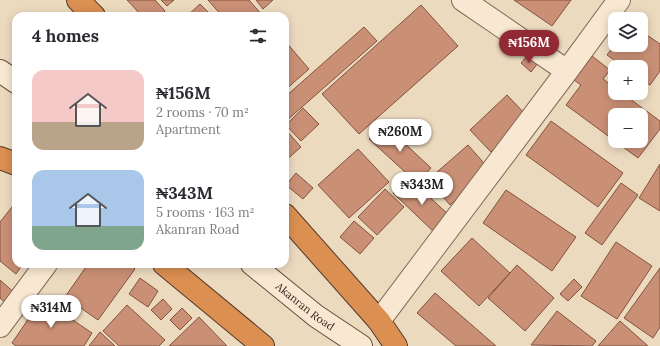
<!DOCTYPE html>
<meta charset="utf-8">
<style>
:root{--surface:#fff;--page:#f7f7f7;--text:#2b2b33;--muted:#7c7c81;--accent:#922a36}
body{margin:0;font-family:Lora,serif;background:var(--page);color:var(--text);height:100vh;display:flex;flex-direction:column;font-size:15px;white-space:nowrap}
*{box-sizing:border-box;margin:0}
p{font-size:13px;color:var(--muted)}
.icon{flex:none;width:22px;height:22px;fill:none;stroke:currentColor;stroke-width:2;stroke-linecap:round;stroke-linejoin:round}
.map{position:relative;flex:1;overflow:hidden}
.panel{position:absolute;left:12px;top:12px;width:277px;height:256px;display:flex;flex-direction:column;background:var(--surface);border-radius:12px;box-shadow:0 2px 10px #0003}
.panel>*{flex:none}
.fabs{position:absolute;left:608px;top:12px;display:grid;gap:8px}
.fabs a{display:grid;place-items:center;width:40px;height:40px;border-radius:8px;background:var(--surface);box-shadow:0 2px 10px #0003;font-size:20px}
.price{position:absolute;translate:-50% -34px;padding:0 9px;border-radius:14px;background:#fff;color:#222;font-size:13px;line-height:26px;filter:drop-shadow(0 1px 2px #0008)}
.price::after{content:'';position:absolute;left:50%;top:24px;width:12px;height:9px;margin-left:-6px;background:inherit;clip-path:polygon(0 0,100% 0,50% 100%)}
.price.current{background:var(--accent);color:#fff}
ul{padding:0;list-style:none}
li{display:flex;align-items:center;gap:12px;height:100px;padding:0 20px}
li span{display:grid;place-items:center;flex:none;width:112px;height:80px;border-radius:12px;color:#555}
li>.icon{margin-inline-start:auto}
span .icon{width:48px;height:48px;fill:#fffc;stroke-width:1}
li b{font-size:17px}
h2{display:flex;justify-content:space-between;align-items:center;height:48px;padding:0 20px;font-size:17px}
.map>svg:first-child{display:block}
.building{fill:#ca9076;stroke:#83523f;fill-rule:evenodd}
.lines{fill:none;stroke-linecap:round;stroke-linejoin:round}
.street-casing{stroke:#856b58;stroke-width:24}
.secondary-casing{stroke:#664c3b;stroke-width:24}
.highway-casing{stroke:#523a2d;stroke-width:24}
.street{stroke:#f8e8d2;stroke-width:22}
.secondary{stroke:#f8e8d2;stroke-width:22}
.highway{stroke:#db8f51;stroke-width:22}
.labels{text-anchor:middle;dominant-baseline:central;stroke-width:4;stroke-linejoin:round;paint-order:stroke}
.street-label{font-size:11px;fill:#35251c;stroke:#f4e5cf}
</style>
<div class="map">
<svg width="660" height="346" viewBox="0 0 660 346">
<rect width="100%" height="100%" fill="#ecdabf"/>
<path class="building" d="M 127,0 L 155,0 L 165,11 L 160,16 L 142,16 Z
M 161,0 L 174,0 L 167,6 Z
M 208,0 L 249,0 L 263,16 L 222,16 Z
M 256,0 L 273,0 L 263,9 Z
M 514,0 L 571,0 L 552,26 Z
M 200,4 L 212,16 L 187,16 Z
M 421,5 L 458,46 L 359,134 L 322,94 Z
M 364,27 L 377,41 L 285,122 L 285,97 Z
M 641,31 L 660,44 L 660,71 L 650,85 L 641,79 L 641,67 L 624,67 L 607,55 L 615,44 L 641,45 Z
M 285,41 L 309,69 L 285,90 Z
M 527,56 L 538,63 L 531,72 L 521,63 Z
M 592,56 L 610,70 L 603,79 L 615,88 L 615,93 L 622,93 L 660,121 L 660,129 L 638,158 L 566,105 L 581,85 L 574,80 ZM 615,115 L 641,115 L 641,141 L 615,141 Z
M 507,95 L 528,117 L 491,152 L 470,130 Z
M 303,108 L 319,124 L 301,141 L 286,125 Z
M 551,121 L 623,173 L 598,207 L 526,155 Z
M 384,124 L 431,168 L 417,183 L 369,139 Z
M 285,129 L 301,147 L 285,161 Z
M 468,145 L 490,170 L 450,205 L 428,180 Z
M 358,149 L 389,182 L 349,218 L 318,185 Z
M 660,164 L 660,211 L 639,198 Z
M 296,173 L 313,188 L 303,199 L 286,185 Z
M 408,177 L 452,218 L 436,234 L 393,193 Z
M 621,183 L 638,195 L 602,245 L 585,233 Z
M 385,189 L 404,207 L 377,235 L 358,217 Z
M 506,190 L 576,237 L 552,271 L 483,223 Z
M 16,202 L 16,264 L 23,264 L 16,274 L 0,261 L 0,222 Z
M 354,221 L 374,238 L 360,254 L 340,237 Z
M 472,238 L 510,273 L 479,306 L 441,271 Z
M 616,242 L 652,266 L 617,319 L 581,296 Z
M 88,264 L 129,264 L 135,269 L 98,320 L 65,297 Z
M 517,265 L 554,298 L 525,331 L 488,298 Z
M 660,268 L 660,327 L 653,338 L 624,318 Z
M 140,278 L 158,291 L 148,307 L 129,294 Z
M 574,279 L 582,287 L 568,301 L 560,294 Z
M 0,280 L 17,295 L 8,305 L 0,298 Z
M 435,293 L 496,346 L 456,346 L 417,313 Z
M 42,299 L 92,333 L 84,346 L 16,346 L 12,343 Z
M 163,299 L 172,309 L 161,320 L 151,310 Z
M 127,305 L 165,340 L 159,346 L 119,346 L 103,331 Z
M 182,308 L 192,318 L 180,330 L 170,320 Z
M 557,311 L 596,341 L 592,346 L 531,345 Z
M 199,317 L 227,346 L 169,346 Z
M 620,321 L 648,346 L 598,346 Z
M 100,332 L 115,346 L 89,346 Z"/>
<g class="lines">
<defs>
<path id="street" d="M 463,0 L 567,71
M 379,321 L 567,71 L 619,0
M 0,326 L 46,264"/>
<g id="secondary">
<path d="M 0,71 L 16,82"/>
<path id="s1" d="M 252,264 L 316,316 L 361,346"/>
</g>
<path id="highway" d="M 78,0 L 94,16
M 0,158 L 16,164
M 285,215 L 379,321 L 396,346
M 164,264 L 263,346"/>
</defs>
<use href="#street" class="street-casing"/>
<use href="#secondary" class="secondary-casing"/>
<use href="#highway" class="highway-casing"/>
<use href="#street" class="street"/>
<use href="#secondary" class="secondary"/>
<use href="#highway" class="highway"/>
</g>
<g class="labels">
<g class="street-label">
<text stroke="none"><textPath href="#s1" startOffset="68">Akanran Road</textPath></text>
</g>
</g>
</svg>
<div class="fabs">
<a><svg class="icon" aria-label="layers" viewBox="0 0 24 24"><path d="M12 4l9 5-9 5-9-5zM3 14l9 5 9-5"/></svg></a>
<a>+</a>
<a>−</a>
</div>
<b class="price current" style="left:529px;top:64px">₦156M</b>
<b class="price" style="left:400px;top:153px">₦260M</b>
<b class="price" style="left:422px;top:206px">₦343M</b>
<b class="price" style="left:51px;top:329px">₦314M</b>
<section class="panel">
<h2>4 homes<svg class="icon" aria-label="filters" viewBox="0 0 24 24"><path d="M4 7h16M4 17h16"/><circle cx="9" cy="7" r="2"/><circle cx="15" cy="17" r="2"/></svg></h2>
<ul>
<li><span style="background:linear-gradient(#f6c9c9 65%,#b9a48a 0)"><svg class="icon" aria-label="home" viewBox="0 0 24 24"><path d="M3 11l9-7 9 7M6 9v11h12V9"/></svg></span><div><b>₦156M</b><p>2 rooms · 70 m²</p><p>Apartment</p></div></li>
<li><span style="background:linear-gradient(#a9c7e8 70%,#7fa58c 0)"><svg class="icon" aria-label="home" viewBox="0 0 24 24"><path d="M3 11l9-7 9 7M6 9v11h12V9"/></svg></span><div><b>₦343M</b><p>5 rooms · 163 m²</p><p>Akanran Road</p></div></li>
</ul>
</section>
</div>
